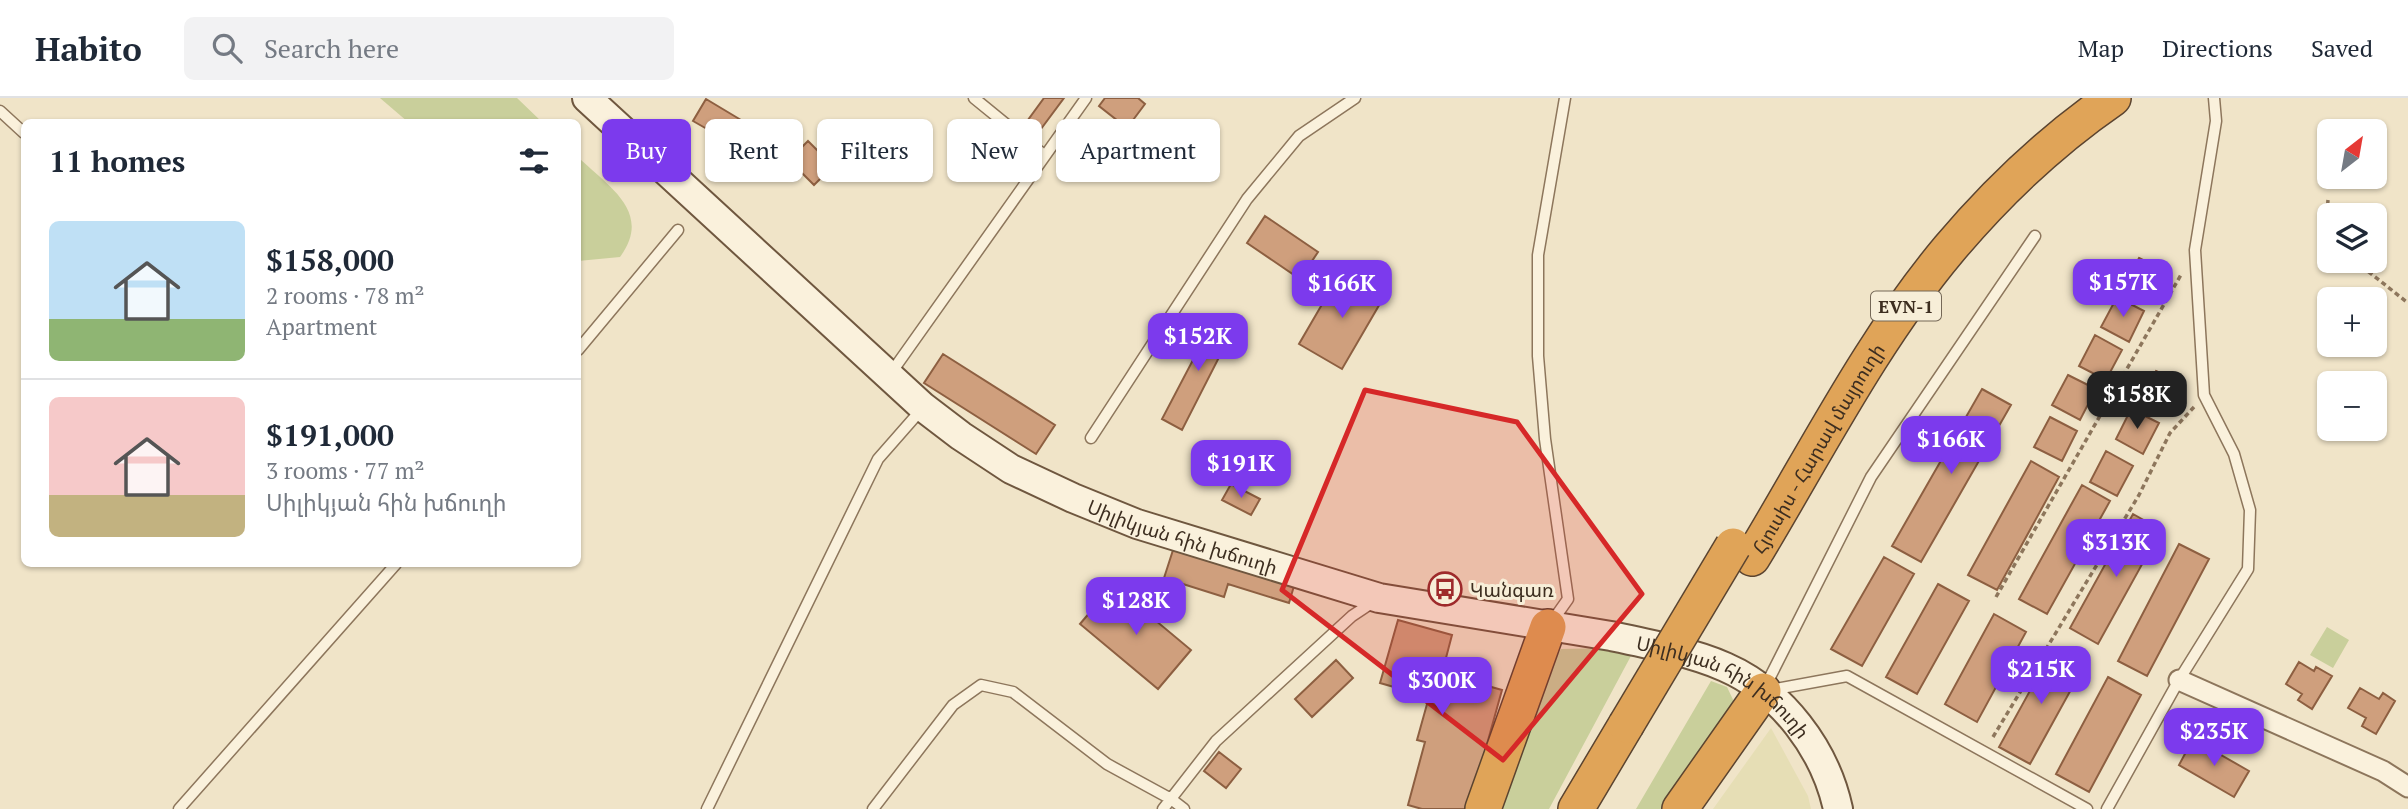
<!DOCTYPE html>
<meta charset="utf-8">
<style>
:root{--surface:#fff;--page:#f2f2f3;--text:#1f2937;--muted:#747a83;--line:#e0e1e3;--accent:#7c3aed}
body{margin:0;font-family:"PT Serif","Noto Sans Armenian",serif;background:var(--page);color:var(--text);height:100vh;display:flex;flex-direction:column;font-size:26px;white-space:nowrap}
*{box-sizing:border-box;margin:0}
p{font-size:23px;color:var(--muted)}
.icon{flex:none;width:38px;height:38px;fill:none;stroke:currentColor;stroke-width:2;stroke-linecap:round;stroke-linejoin:round}
.map{position:relative;flex:1;overflow:hidden}
.details{position:absolute;left:21px;top:21px;width:560px;height:448px;display:flex;flex-direction:column;background:var(--surface);border-radius:10px;box-shadow:0 2px 5px #0004}
.details>*{flex:none}
.hud{position:absolute;left:602px;top:21px;width:665px;height:63px;display:flex;gap:14px}
.needle{width:46px;rotate:31deg}
.tools{position:absolute;left:2317px;top:21px;display:grid;gap:14px}
.tools a{display:grid;place-items:center;width:70px;height:70px;border-radius:10px;background:var(--surface);box-shadow:0 2px 5px #0004;font-size:35px}
.price{position:absolute;translate:-50% -60px;padding:0 16px;border-radius:14px;background:var(--accent);color:#fff;font-size:23px;line-height:46px;filter:drop-shadow(0 2px 4px #0008)}
.price::after{content:'';position:absolute;left:50%;top:42px;width:21px;height:16px;margin-left:-10px;background:inherit;clip-path:polygon(0 0,100% 0,50% 100%)}
.price.on{background:#222;color:#fff}
ul{padding:0;list-style:none}
li{display:flex;align-items:center;gap:21px;height:175px;padding:0 28px}
li+li{border-top:2px solid var(--line)}
li span{display:grid;place-items:center;flex:none;width:196px;height:140px;border-radius:10px;color:#555}
li>.icon{margin-inline-start:auto}
span .icon{width:84px;height:84px;fill:#fffc;stroke-width:1}
li b{font-size:30px}
h2{display:flex;justify-content:space-between;align-items:center;height:84px;padding:0 28px;font-size:30px}
.chip{padding:0 24px;border-radius:10px;background:var(--surface);box-shadow:0 2px 5px #0004;font-size:24px;line-height:63px}
.chip.on{background:var(--accent);color:#fff}
header{display:flex;align-items:center;gap:42px;box-sizing:border-box;height:98px;padding:0 35px;background:var(--surface);border-bottom:2px solid var(--line)}
header strong{font-size:33px}
nav{display:flex;gap:38px;margin-inline-start:auto;font-size:24px}
.search{width:490px;height:63px;background:var(--page);display:flex;align-items:center;gap:18px;box-sizing:border-box;padding:0 24px;border-radius:10px;color:var(--muted);font-size:26px}
.map>svg:first-child{display:block}
.farmland{fill:#e6deb5}
.green{fill:#c9cf9b}
.building{fill:#cf9f7d;stroke:#8d5f41;stroke-width:2}
.lines{fill:none;stroke-linecap:round;stroke-linejoin:round}
.lane-casing{stroke:#8d765c;stroke-width:13}
.street-casing{stroke:#8d765c;stroke-width:23}
.secondary-casing{stroke:#6f573f;stroke-width:32}
.highway-casing{stroke:#5b4430;stroke-width:38}
.path{stroke:#8d765c;stroke-width:3.5;stroke-dasharray:5 3.5;stroke-linecap:butt}
.lane{stroke:#faf1dc;stroke-width:10}
.street{stroke:#faf1dc;stroke-width:19}
.secondary{stroke:#faf1dc;stroke-width:28}
.highway{stroke:#e0a458;stroke-width:35}
.highway-bridge-casing{stroke:#5b4430;stroke-width:38;stroke-linecap:butt}
.highway-bridge{stroke:#e0a458;stroke-width:35}
.marked{fill:#d62828;fill-opacity:0.2;stroke:#d62828;stroke-width:5;stroke-linejoin:round}
.labels{text-anchor:middle;dominant-baseline:central;stroke-width:6;stroke-linejoin:round;paint-order:stroke}
.shield{fill:#f7eed8;stroke:#756857;stroke-width:2}
.shield-label{font-size:18px;font-weight:bold;fill:#3d2e20}
.street-label{font-size:19px;fill:#3d2e20;stroke:#f7eed8}
.poi-label{font-size:19px;fill:#3d2e20;stroke:#f7eed8;text-anchor:start}
</style>
<header>
<strong>Habito</strong>
<div class="search"><svg class="icon" aria-label="search" viewBox="0 0 24 24"><circle cx="10" cy="10" r="6"/><path d="M15 15l6 6"/></svg>Search here</div>
<nav><a>Map</a><a>Directions</a><a>Saved</a></nav>
</header>
<div class="map">
<svg width="2408" height="711" viewBox="0 0 2408 711">
<rect width="100%" height="100%" fill="#f0e4c8"/>
<path class="farmland" d="M 1771,630 L 1808,698 L 1811,711 L 1713,711 Z"/>
<path class="green" d="M 380,0 L 517,0 L 542,24 L 408,24 Z
M 578,59 C 609,89 653,114 620,159 L 578,163 Z
M 2327,529 L 2349,542 L 2333,570 L 2310,557 Z
M 1607,550 L 1632,556 L 1549,711 L 1494,711 L 1541,585 L 1561,551 Z
M 1711,583 L 1727,589 L 1737,610 L 1672,711 L 1636,711 Z"/>
<path class="building" d="M 1044,0 L 1064,0 L 1038,35 L 1025,26 Z
M 1105,0 L 1138,0 L 1145,6 L 1127,30 L 1099,8 Z
M 706,1 L 741,22 L 728,43 L 693,23 Z
M 984,40 L 999,49 L 1005,45 L 1021,55 L 1011,71 L 978,50 Z
M 808,43 L 833,68 L 814,87 L 789,62 Z
M 1265,118 L 1318,154 L 1300,181 L 1247,145 Z
M 2139,160 L 2167,174 L 2151,205 L 2123,190 Z
M 1342,172 L 1385,197 L 1342,271 L 1299,246 Z
M 2117,199 L 2144,213 L 2129,244 L 2101,229 Z
M 1216,218 L 1235,228 L 1182,332 L 1162,321 Z
M 2095,237 L 2122,252 L 2106,282 L 2079,268 Z
M 943,256 L 1055,327 L 1036,356 L 924,285 Z
M 2156,273 L 2184,287 L 2168,317 L 2140,303 Z
M 2068,277 L 2096,291 L 2080,322 L 2052,307 Z
M 1982,291 L 2011,307 L 1921,464 L 1892,448 Z
M 2131,311 L 2159,325 L 2143,356 L 2116,341 Z
M 2050,319 L 2077,333 L 2062,363 L 2034,349 Z
M 2106,353 L 2133,368 L 2117,398 L 2090,384 Z
M 2031,363 L 2059,379 L 1997,492 L 1968,477 Z
M 1231,386 L 1260,401 L 1251,417 L 1222,402 Z
M 2082,387 L 2110,403 L 2047,516 L 2019,501 Z
M 2133,416 L 2161,432 L 2098,546 L 2070,530 Z
M 2179,446 L 2209,461 L 2147,578 L 2118,563 Z
M 1174,449 L 1294,488 L 1289,505 L 1228,486 L 1224,499 L 1164,480 Z
M 1884,459 L 1914,476 L 1862,568 L 1831,551 Z
M 1938,486 L 1969,503 L 1917,596 L 1886,579 Z
M 1113,487 L 1191,552 L 1158,591 L 1080,526 Z
M 1994,516 L 2026,534 L 1977,624 L 1945,606 Z
M 1398,522 L 1452,537 L 1442,575 L 1502,592 L 1469,711 L 1422,711 L 1408,707 L 1425,644 L 1417,642 L 1429,599 L 1380,585 Z
M 2053,551 L 2084,568 L 2030,666 L 1999,649 Z
M 1336,562 L 1353,580 L 1312,619 L 1295,601 Z
M 2299,564 L 2314,573 L 2316,569 L 2332,578 L 2312,611 L 2298,602 L 2302,596 L 2286,586 Z
M 2108,579 L 2141,597 L 2089,694 L 2056,676 Z
M 2360,590 L 2379,601 L 2383,595 L 2395,603 L 2376,636 L 2362,628 L 2366,620 L 2348,610 Z
M 2193,641 L 2249,673 L 2234,699 L 2179,667 Z
M 1219,654 L 1241,671 L 1226,690 L 1204,673 Z"/>
<g class="lines">
<defs>
<path id="lane" d="M 974,0 L 1044,57
M 0,13 L 24,35
M 578,252 L 678,132
M 891,275 L 1086,0
M 1091,340 L 1247,101 L 1299,38 L 1355,0
M 1551,525 L 1568,501 L 1545,341 L 1538,258 L 1538,157 L 1565,0
M 1765,589 L 1871,379 L 2035,138
M 1770,592 L 1847,578 L 2087,711
M 179,711 L 396,466
M 707,711 L 878,361 L 921,312
M 873,711 L 953,607 L 981,587 L 1013,594 L 1107,666 L 1171,701 L 1184,711
M 1163,711 L 1216,643 L 1352,518 L 1373,504
M 2107,711 L 2179,582 L 2248,471 L 2250,412 L 2234,356 L 2204,297 L 2195,152 L 2216,23 L 2214,0"/>
<path id="street" d="M 2179,582 L 2383,673 L 2408,689"/>
<g id="secondary">
<path id="s1" d="M 587,0 L 923,309 L 961,338 L 1011,371 L 1073,400 L 1137,426 L 1379,500 L 1611,538 C 1645,545 1694,555 1725,569 C 1782,594 1825,651 1838,711"/>
</g>
<g id="highway">
<path id="s2" d="M 1752,460 C 1815,356 1871,244 1949,151 C 1997,94 2052,42 2113,0"/>
<path d="M 1483,711 L 1548,529"/>
<path d="M 1576,711 L 1626,627"/>
<path d="M 1680,711 L 1763,593"/>
</g>
</defs>
<use href="#lane" class="lane-casing"/>
<use href="#street" class="street-casing"/>
<use href="#secondary" class="secondary-casing"/>
<use href="#highway" class="highway-casing"/>
<path class="path" d="M 2328,102 L 2326,128 L 2329,133
M 2355,163 L 2408,205
M 1996,499 L 2182,175
M 1993,639 L 2139,397 L 2170,335 L 2194,309"/>
<use href="#lane" class="lane"/>
<use href="#street" class="street"/>
<use href="#secondary" class="secondary"/>
<use href="#highway" class="highway"/>
<defs>
<path id="highway-bridge" d="M 1626,627 L 1733,448"/>
</defs>
<use href="#highway-bridge" class="highway-bridge-casing"/>
<use href="#highway-bridge" class="highway-bridge"/>
</g>
<path class="marked" d="M 1365,292 L 1517,324 L 1642,496 L 1503,662 L 1282,492 Z"/>
<defs>
<symbol id="bus-ring" viewBox="-11 -11 22 22"><circle r="9.5" fill="#f7eed8" stroke="#9e2a2b" stroke-width="1.5"/><path d="M-5-6H5V4H4V6H2V4H-2V6H-4V4H-5ZM-3.5-4V0h7V-4ZM-3.5 1.2v1.5H-2V1.2ZM2 1.2v1.5H3.5V1.2Z" fill="#9e2a2b"/></symbol>
</defs>
<g fill-rule="evenodd">
<use href="#bus-ring" x="1426" y="472" width="38" height="38"/>
</g>
<g class="labels">
<rect class="shield" x="1871" y="193.5" width="70" height="29" rx="5"/>
<g class="shield-label">
<text x="1906" y="208">EVN-1</text>
</g>
<g class="street-label">
<text stroke="none"><textPath href="#s2" startOffset="128">Հյուսիս - Հարավ մայրուղի</textPath></text>
<text stroke="none"><textPath href="#s1" startOffset="749">Սիլիկյան հին խճուղի</textPath></text>
<text stroke="none"><textPath href="#s1" startOffset="1316">Սիլիկյան հին խճուղի</textPath></text>
</g>
<g class="poi-label">
<text x="1470" y="491">Կանգառ</text>
</g>
</g>
</svg>
<div class="tools">
<a><svg class="needle" viewBox="-14 -14 28 28"><path d="M0-13l5 13h-10z" fill="#e53935"/><path d="M0 13l5-13h-10z" fill="#747a83"/></svg></a>
<a><svg class="icon" aria-label="layers" viewBox="0 0 24 24"><path d="M12 4l9 5-9 5-9-5zM3 14l9 5 9-5"/></svg></a>
<a>+</a>
<a>−</a>
</div>
<b class="price" style="left:2123px;top:221px">$157K</b>
<b class="price" style="left:1342px;top:222px">$166K</b>
<b class="price" style="left:1198px;top:275px">$152K</b>
<b class="price on" style="left:2137px;top:333px">$158K</b>
<b class="price" style="left:1951px;top:378px">$166K</b>
<b class="price" style="left:1241px;top:402px">$191K</b>
<b class="price" style="left:2116px;top:481px">$313K</b>
<b class="price" style="left:1136px;top:539px">$128K</b>
<b class="price" style="left:2041px;top:608px">$215K</b>
<b class="price" style="left:1442px;top:619px">$300K</b>
<b class="price" style="left:2214px;top:670px">$235K</b>
<div class="hud">
<a class="chip on">Buy</a>
<a class="chip">Rent</a>
<a class="chip">Filters</a>
<a class="chip">New</a>
<a class="chip">Apartment</a>
</div>
<section class="details">
<h2>11 homes<svg class="icon" aria-label="filters" viewBox="0 0 24 24"><path d="M4 7h16M4 17h16"/><circle cx="9" cy="7" r="2"/><circle cx="15" cy="17" r="2"/></svg></h2>
<ul>
<li><span style="background:linear-gradient(#bfe0f5 70%,#8fb573 0)"><svg class="icon" aria-label="home" viewBox="0 0 24 24"><path d="M3 11l9-7 9 7M6 9v11h12V9"/></svg></span><div><b>$158,000</b><p>2 rooms · 78 m²</p><p>Apartment</p></div></li>
<li><span style="background:linear-gradient(#f6c9c9 70%,#c2b280 0)"><svg class="icon" aria-label="home" viewBox="0 0 24 24"><path d="M3 11l9-7 9 7M6 9v11h12V9"/></svg></span><div><b>$191,000</b><p>3 rooms · 77 m²</p><p>Սիլիկյան հին խճուղի</p></div></li>
</ul>
</section>
</div>
